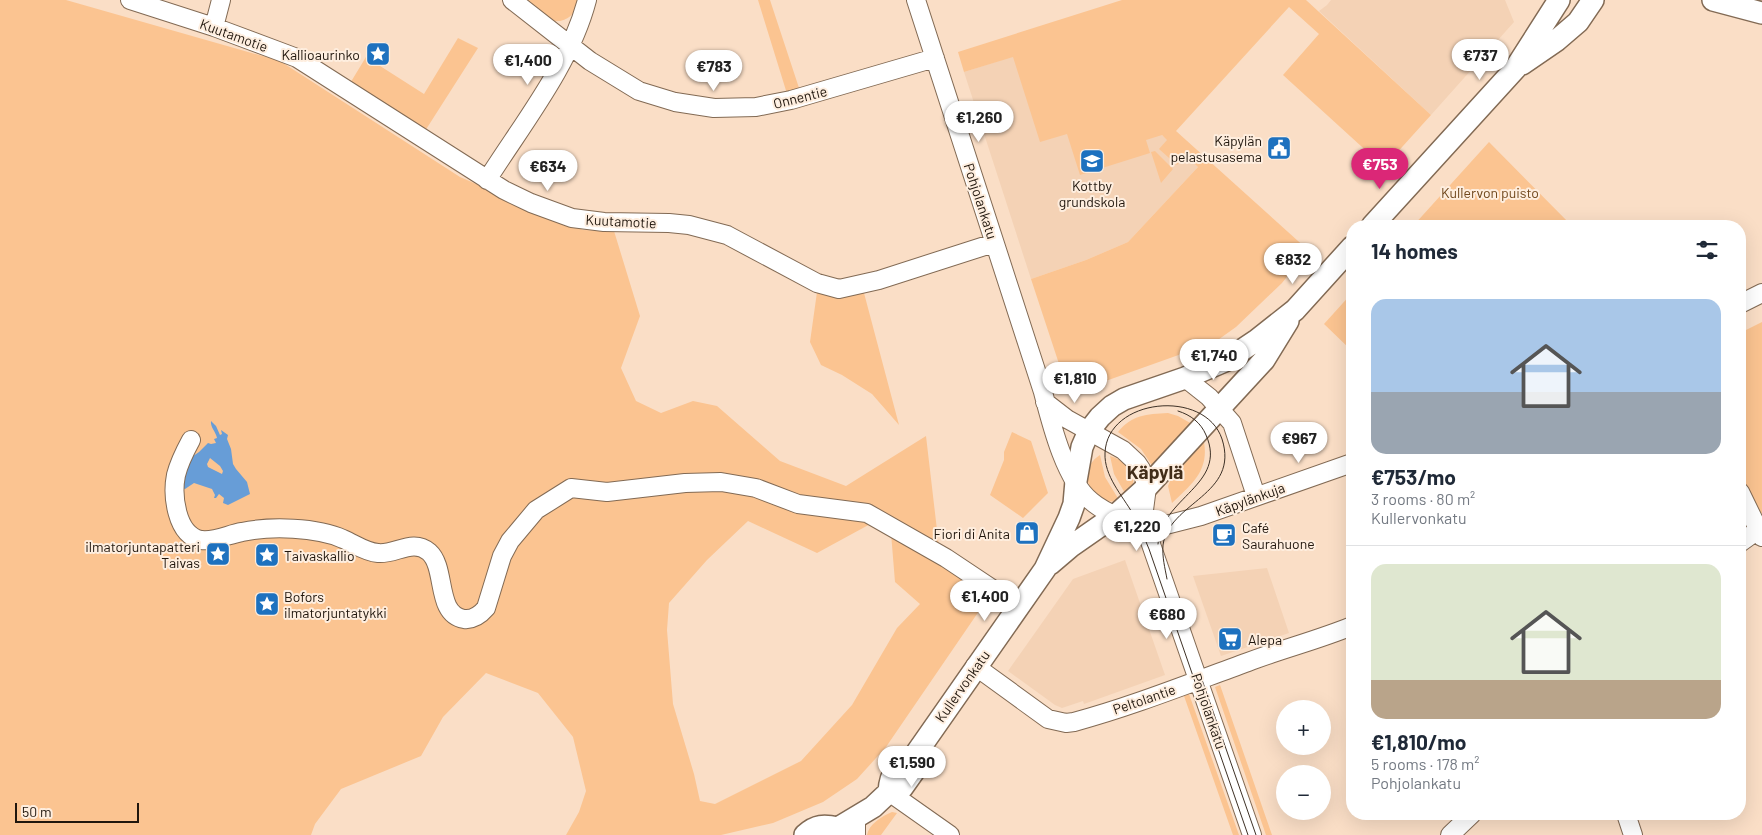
<!DOCTYPE html>
<meta charset="utf-8">
<style>
:root{--surface:#fff;--page:#f2f2f3;--text:#1f2937;--muted:#747a83;--line:#e0e1e3;--accent:#db2777}
body{margin:0;font-family:Barlow,sans-serif;background:var(--page);color:var(--text);height:100vh;display:flex;flex-direction:column;font-size:19px;white-space:nowrap}
*{box-sizing:border-box;margin:0}
p{font-size:16px;color:var(--muted)}
.icon{flex:none;width:28px;height:28px;fill:none;stroke:currentColor;stroke-width:2;stroke-linecap:round;stroke-linejoin:round}
.map{position:relative;flex:1;overflow:hidden}
.sheet{position:absolute;left:1346px;top:220px;width:400px;height:600px;display:flex;flex-direction:column;background:var(--surface);border-radius:20px;box-shadow:0 5px 20px #0002}
.sheet>*{flex:none}
.controls{position:absolute;left:1276px;top:700px;display:grid;gap:10px}
.controls a{display:grid;place-items:center;width:55px;height:55px;border-radius:50%;background:var(--surface);box-shadow:0 5px 20px #0002;font-size:25px}
.scale{position:absolute;left:15px;bottom:12px;width:124px;box-sizing:border-box;padding-left:5px;border:2px solid #20160d;border-top:0;font-size:14px;line-height:18px;white-space:nowrap;color:#20160d;-webkit-text-stroke:4px #feeedf;paint-order:stroke}
.price{position:absolute;translate:-50% -42px;padding:0 11px;border-radius:18px;background:#fff;color:#222;font-size:16px;line-height:32px;filter:drop-shadow(0 1px 2px #0008)}
.price::after{content:'';position:absolute;left:50%;top:30px;width:15px;height:11px;margin-left:-8px;background:inherit;clip-path:polygon(0 0,100% 0,50% 100%)}
.price.on{background:var(--accent);color:#fff}
ul{padding:0;list-style:none}
li{display:grid;align-content:center;gap:10px;height:265px;padding:0 25px}
li+li{border-top:1px solid var(--line)}
li span{display:grid;place-items:center;height:155px;border-radius:15px;color:#555}
li>.icon{margin-inline-start:auto}
span .icon{width:90px;height:90px;fill:#fffc;stroke-width:1}
li b{font-size:21px}
h2{display:flex;justify-content:space-between;align-items:center;height:60px;padding:0 25px;font-size:21px}
.map>svg:first-child{display:block}
.built{fill:#f4d2b5}
.green{fill:#fbc491}
.water{fill:#679dd7;fill-rule:evenodd}
.lines{fill:none;stroke-linecap:round;stroke-linejoin:round}
.minor-casing{stroke:#826a54;stroke-width:20}
.major-casing{stroke:#826a54;stroke-width:24}
.minor{stroke:#fff;stroke-width:18}
.major{stroke:#fff;stroke-width:21}
.tram{stroke:#3d3025;stroke-width:1}
.labels{text-anchor:middle;dominant-baseline:central;stroke-width:4;stroke-linejoin:round;paint-order:stroke}
.street-label{font-size:14px;fill:#20160d;stroke:#feeedf}
.poi-label{font-size:14px;fill:#20160d;stroke:#feeedf;text-anchor:end}
.park-label{font-size:14px;fill:#71481d;stroke:#feeedf}
.district-label{font-size:19px;font-weight:bold;fill:#422d19;stroke:#feeedf}
</style>
<div class="map">
<svg width="1762" height="835" viewBox="0 0 1762 835">
<rect width="100%" height="100%" fill="#fadec6"/>
<path class="built" d="M 1331,0 L 1505,0 L 1514,22 L 1431,115 L 1319,11 L 1327,5 Z
M 1027,52 L 1137,113 L 1198,167 L 1128,242 L 1086,260 L 1031,279 L 964,72 Z
M 1125,560 L 1165,675 L 1084,704 L 1083,701 L 1062,708 L 1055,705 L 1008,671 L 1073,579 Z
M 1267,568 L 1289,633 L 1221,656 L 1193,576 Z"/>
<path class="green" d="M 0,0 L 66,0 L 280,61 L 460,177 L 583,230 L 614,231 L 640,316 L 621,368 L 636,401 L 661,413 L 693,401 L 717,406 L 780,461 L 846,486 L 926,436 L 939,547 L 885,516 L 817,553 L 748,521 L 707,560 L 669,603 L 667,630 L 673,704 L 694,774 L 700,801 L 715,804 L 801,761 L 852,705 L 897,628 L 920,604 L 895,582 L 891,533 L 990,595 L 886,747 L 857,779 L 823,802 L 773,823 L 721,835 L 566,835 L 579,812 L 586,791 L 573,737 L 538,693 L 486,673 L 443,717 L 421,756 L 341,789 L 315,824 L 311,835 L 0,835 Z
M 522,0 L 579,0 C 575,15 567,23 551,21 Z
M 758,0 L 770,0 L 801,94 L 788,97 Z
M 1122,0 L 1306,0 L 1431,115 L 1384,167 L 1283,75 L 1319,34 L 1289,7 L 1176,131 L 1308,250 L 1282,283 L 1236,327 L 1215,342 L 1072,393 L 1064,379 L 1031,279 L 1086,260 L 1128,242 L 1198,167 L 1185,155 L 1177,165 L 1159,149 L 1167,140 L 1162,135 L 1146,140 L 1150,153 L 1080,175 L 1067,134 L 1040,142 L 1013,57 L 964,72 L 958,52 Z
M 458,38 L 478,48 L 425,131 L 349,85 L 366,57 L 424,94 Z
M 1489,142 L 1572,226 L 1413,226 Z
M 1155,151 L 1173,169 L 1161,183 L 1151,152 Z
M 817,292 L 842,295 L 864,293 L 899,425 L 872,394 L 842,375 L 821,365 L 810,342 Z
M 1352,293 L 1352,351 L 1324,324 Z
M 1762,322 L 1762,513 L 1758,513 L 1740,476 L 1740,333 Z
M 1168,413 L 1178,416 L 1192,424 L 1153,467 L 1141,449 L 1118,432 C 1132,415 1146,414 1168,413 Z
M 1012,432 L 1031,441 L 1048,493 L 1023,518 L 990,495 L 1004,460 L 1004,452 Z
M 1204,442 C 1209,471 1192,484 1172,503 L 1168,486 L 1171,479 Z
M 1100,455 L 1105,477 L 1119,500 C 1094,509 1073,472 1100,455 Z
M 1110,456 C 1128,461 1143,478 1126,495 L 1114,474 Z
M 1220,685 L 1272,835 L 1266,835 L 1215,687 Z
M 1189,694 L 1239,835 L 1233,835 L 1184,696 Z
M 892,812 L 897,813 L 881,835 L 867,835 C 869,824 882,816 892,812 Z"/>
<path class="water" d="M 211,421 L 216,426 L 220,435 L 222,434 L 221,430 L 228,435 L 227,439 L 231,449 L 233,464 L 236,469 L 247,482 L 250,494 L 228,505 L 223,503 L 224,498 L 219,494 L 216,498 L 214,498 L 215,495 L 212,489 L 194,483 L 185,489 L 182,488 L 186,461 L 199,452 L 208,443 L 211,444 L 216,443 L 214,439 L 217,438 C 216,432 210,427 211,421 ZM 210,458 L 220,466 L 223,471 L 222,474 L 208,467 L 207,464 Z"/>
<g class="lines">
<defs>
<path id="minor" d="M 130,0 L 214,27 L 297,58 L 504,190 L 531,203 L 572,218 L 604,222 L 669,223 L 689,225 L 727,235 L 817,283 L 839,289 L 879,280 L 994,243
M 512,0 L 590,61 L 639,91 L 675,102 L 714,108 L 756,107 L 791,100 L 935,58
M 916,0 L 1043,392 C 1051,423 1065,480 1091,501 C 1106,514 1128,521 1146,530
M 214,27 L 221,0
M 487,180 C 523,123 570,65 587,0
M 1740,304 L 1762,293
M 1185,378 L 1209,397 L 1232,423 L 1256,496
M 1045,402 L 1067,419 L 1123,450 L 1137,463 L 1141,469 L 1147,487 L 1144,510 L 1146,530 L 1252,835
M 191,440 C 185,451 179,463 176,475 C 172,495 176,535 201,540 C 215,542 229,534 242,532 C 270,526 317,527 343,539 C 355,544 365,552 378,553 C 395,555 413,538 429,552 C 447,568 435,614 464,619 C 473,620 480,615 486,608 L 502,556 L 510,541 L 536,510 L 571,488 L 607,492 L 685,483 L 721,482 L 756,488 L 798,504 L 867,513 L 946,558 L 1018,606
M 1740,492 L 1762,537
M 1146,530 L 1201,516 L 1352,463
M 1740,543 L 1762,527
M 975,666 L 1048,719 L 1066,723 L 1074,722 C 1133,706 1190,683 1248,662 C 1282,649 1318,640 1352,626
M 889,792 L 950,835
M 1626,814 L 1633,835
M 856,818 L 856,835
M 1450,835 L 1472,814"/>
<path id="major" d="M 1713,0 L 1762,13
M 1522,64 L 1557,40 L 1578,22 L 1593,0
M 1372,226 L 1515,69 L 1559,0
M 1050,564 L 1070,547 L 1116,515 L 1147,487 L 1264,360 L 1288,321
M 889,792 C 890,772 898,765 915,755 L 1045,569 L 1069,518 L 1074,504 L 1076,481 L 1082,447 L 1089,431 L 1100,417 L 1112,406 L 1124,399 L 1185,378 L 1227,360 L 1257,340 L 1295,310 L 1352,247
M 805,835 C 816,825 824,825 838,828
M 832,835 L 838,828 L 873,807 L 889,792 L 902,788 L 914,771 L 915,755"/>
</defs>
<use href="#minor" class="minor-casing"/>
<use href="#major" class="major-casing"/>
<use href="#minor" class="minor"/>
<use href="#major" class="major"/>
<path class="tram" d="M 1158,544 C 1161,497 1228,485 1206,435 C 1201,423 1191,415 1178,411
M 1167,579 C 1165,568 1162,557 1163,545 C 1169,502 1240,495 1222,439 C 1205,388 1107,398 1105,453 C 1104,476 1122,495 1133,514 C 1139,525 1144,537 1149,549 L 1248,835
M 1200,674 L 1256,835"/>
</g>
<defs>
<symbol id="sight-square" viewBox="-11 -11 22 22"><rect x="-9" y="-9" width="18" height="18" rx="4" fill="#1d71bf" stroke="#feeedf"/><path d="M0-6L1.8-2.2L6-1.7L2.9 1.2L3.7 5.4L0 3.3L-3.7 5.4L-2.9 1.2L-6-1.7L-1.8-2.2Z" fill="#fff"/></symbol>
<symbol id="civic-square" viewBox="-11 -11 22 22"><rect x="-9" y="-9" width="18" height="18" rx="4" fill="#1d71bf" stroke="#feeedf"/><path d="M-.6-6.5H3V-4.5H.6V-3L4-1V1h2V6H-6V1h2V-1L-.6-3ZM-1.2 2.5V6h2.4V2.5Z" fill="#fff"/></symbol>
<symbol id="school-square" viewBox="-11 -11 22 22"><rect x="-9" y="-9" width="18" height="18" rx="4" fill="#1d71bf" stroke="#feeedf"/><path d="M0-5L7-2L0 1L-7-2ZM-4 1L0 2.5L4 1V4Q0 6-4 4Z" fill="#fff"/></symbol>
<symbol id="shop-square" viewBox="-11 -11 22 22"><rect x="-9" y="-9" width="18" height="18" rx="4" fill="#1d71bf" stroke="#feeedf"/><path d="M-5-2.5h2.3a2.7 3.5 0 0 1 5.4 0H5L5.5 6h-11ZM-1.5-2.5h3a1.5 2.3 0 0 0-3 0Z" fill="#fff"/></symbol>
<symbol id="cafe-square" viewBox="-11 -11 22 22"><rect x="-9" y="-9" width="18" height="18" rx="4" fill="#1d71bf" stroke="#feeedf"/><path d="M-5.5-4.5H6V0H3Q3 3.5 0 3.5H-2.5Q-5.5 3.5-5.5 0ZM3-3.2v2h1.7v-2ZM-6 4.5H4V6H-6Z" fill="#fff"/></symbol>
<symbol id="supermarket-square" viewBox="-11 -11 22 22"><rect x="-9" y="-9" width="18" height="18" rx="4" fill="#1d71bf" stroke="#feeedf"/><path d="M-6-5.5h2.5l.6 2H6L4.5 2H-2.5L-4.4-4H-6ZM-1.5 3.2a1.3 1.3 0 1 0 .1 0ZM3 3.2a1.3 1.3 0 1 0 .1 0Z" fill="#fff"/></symbol>
</defs>
<g fill-rule="evenodd">
<use href="#sight-square" x="364" y="40" width="28" height="28"/>
<use href="#civic-square" x="1265" y="134" width="28" height="28"/>
<use href="#school-square" x="1078" y="147" width="28" height="28"/>
<use href="#shop-square" x="1013" y="519" width="28" height="28"/>
<use href="#cafe-square" x="1210" y="521" width="28" height="28"/>
<use href="#sight-square" x="204" y="540" width="28" height="28"/>
<use href="#sight-square" x="253" y="541" width="28" height="28"/>
<use href="#sight-square" x="253" y="590" width="28" height="28"/>
<use href="#supermarket-square" x="1216" y="625" width="28" height="28"/>
</g>
<g class="labels">
<g class="street-label">
<text transform="translate(234 35) rotate(20)">Kuutamotie</text>
<text transform="translate(800 97) rotate(-14)">Onnentie</text>
<text transform="translate(981 201) rotate(72)">Pohjolankatu</text>
<text transform="translate(621 221) rotate(3)">Kuutamotie</text>
<text transform="translate(1250 499) rotate(-20)">Käpylänkuja</text>
<text transform="translate(962 686) rotate(-55)">Kullervonkatu</text>
<text transform="translate(1144 699) rotate(-19)">Peltolantie</text>
<text transform="translate(1209 711) rotate(71)">Pohjolankatu</text>
</g>
<g class="poi-label">
<text x="360" y="54">Kallioaurinko</text>
<text x="1262" y="140">Käpylän<tspan x="1262" dy="16">pelastusasema</tspan></text>
<text x="1092" y="185" text-anchor="middle">Kottby<tspan x="1092" dy="16">grundskola</tspan></text>
<text x="1242" y="527" text-anchor="start">Café<tspan x="1242" dy="16">Saurahuone</tspan></text>
<text x="1010" y="533">Fiori di Anita</text>
<text x="200" y="546">ilmatorjuntapatteri<tspan x="200" dy="16">Taivas</tspan></text>
<text x="284" y="555" text-anchor="start">Taivaskallio</text>
<text x="284" y="596" text-anchor="start">Bofors<tspan x="284" dy="16">ilmatorjuntatykki</tspan></text>
<text x="1248" y="639" text-anchor="start">Alepa</text>
</g>
<g class="park-label">
<text x="1490" y="192">Kullervon puisto</text>
</g>
<g class="district-label">
<text x="1155" y="471">Käpylä</text>
</g>
</g>
</svg>
<div class="controls">
<a>+</a>
<a>−</a>
</div>
<div class="scale">50 m</div>
<b class="price" style="left:1480px;top:81px">€737</b>
<b class="price" style="left:528px;top:86px">€1,400</b>
<b class="price" style="left:714px;top:92px">€783</b>
<b class="price" style="left:979px;top:143px">€1,260</b>
<b class="price on" style="left:1380px;top:190px">€753</b>
<b class="price" style="left:548px;top:192px">€634</b>
<b class="price" style="left:1293px;top:285px">€832</b>
<b class="price" style="left:1214px;top:381px">€1,740</b>
<b class="price" style="left:1075px;top:404px">€1,810</b>
<b class="price" style="left:1299px;top:464px">€967</b>
<b class="price" style="left:1137px;top:552px">€1,220</b>
<b class="price" style="left:985px;top:622px">€1,400</b>
<b class="price" style="left:1167px;top:640px">€680</b>
<b class="price" style="left:912px;top:788px">€1,590</b>
<section class="sheet">
<h2>14 homes<svg class="icon" aria-label="filters" viewBox="0 0 24 24"><path d="M4 7h16M4 17h16"/><circle cx="9" cy="7" r="2"/><circle cx="15" cy="17" r="2"/></svg></h2>
<ul>
<li><span style="background:linear-gradient(#a9c7e8 60%,#9aa5b1 0)"><svg class="icon" aria-label="home" viewBox="0 0 24 24"><path d="M3 11l9-7 9 7M6 9v11h12V9"/></svg></span><div><b>€753/mo</b><p>3 rooms · 80 m²</p><p>Kullervonkatu</p></div></li>
<li><span style="background:linear-gradient(#dfe7d0 75%,#b9a48a 0)"><svg class="icon" aria-label="home" viewBox="0 0 24 24"><path d="M3 11l9-7 9 7M6 9v11h12V9"/></svg></span><div><b>€1,810/mo</b><p>5 rooms · 178 m²</p><p>Pohjolankatu</p></div></li>
</ul>
</section>
</div>
